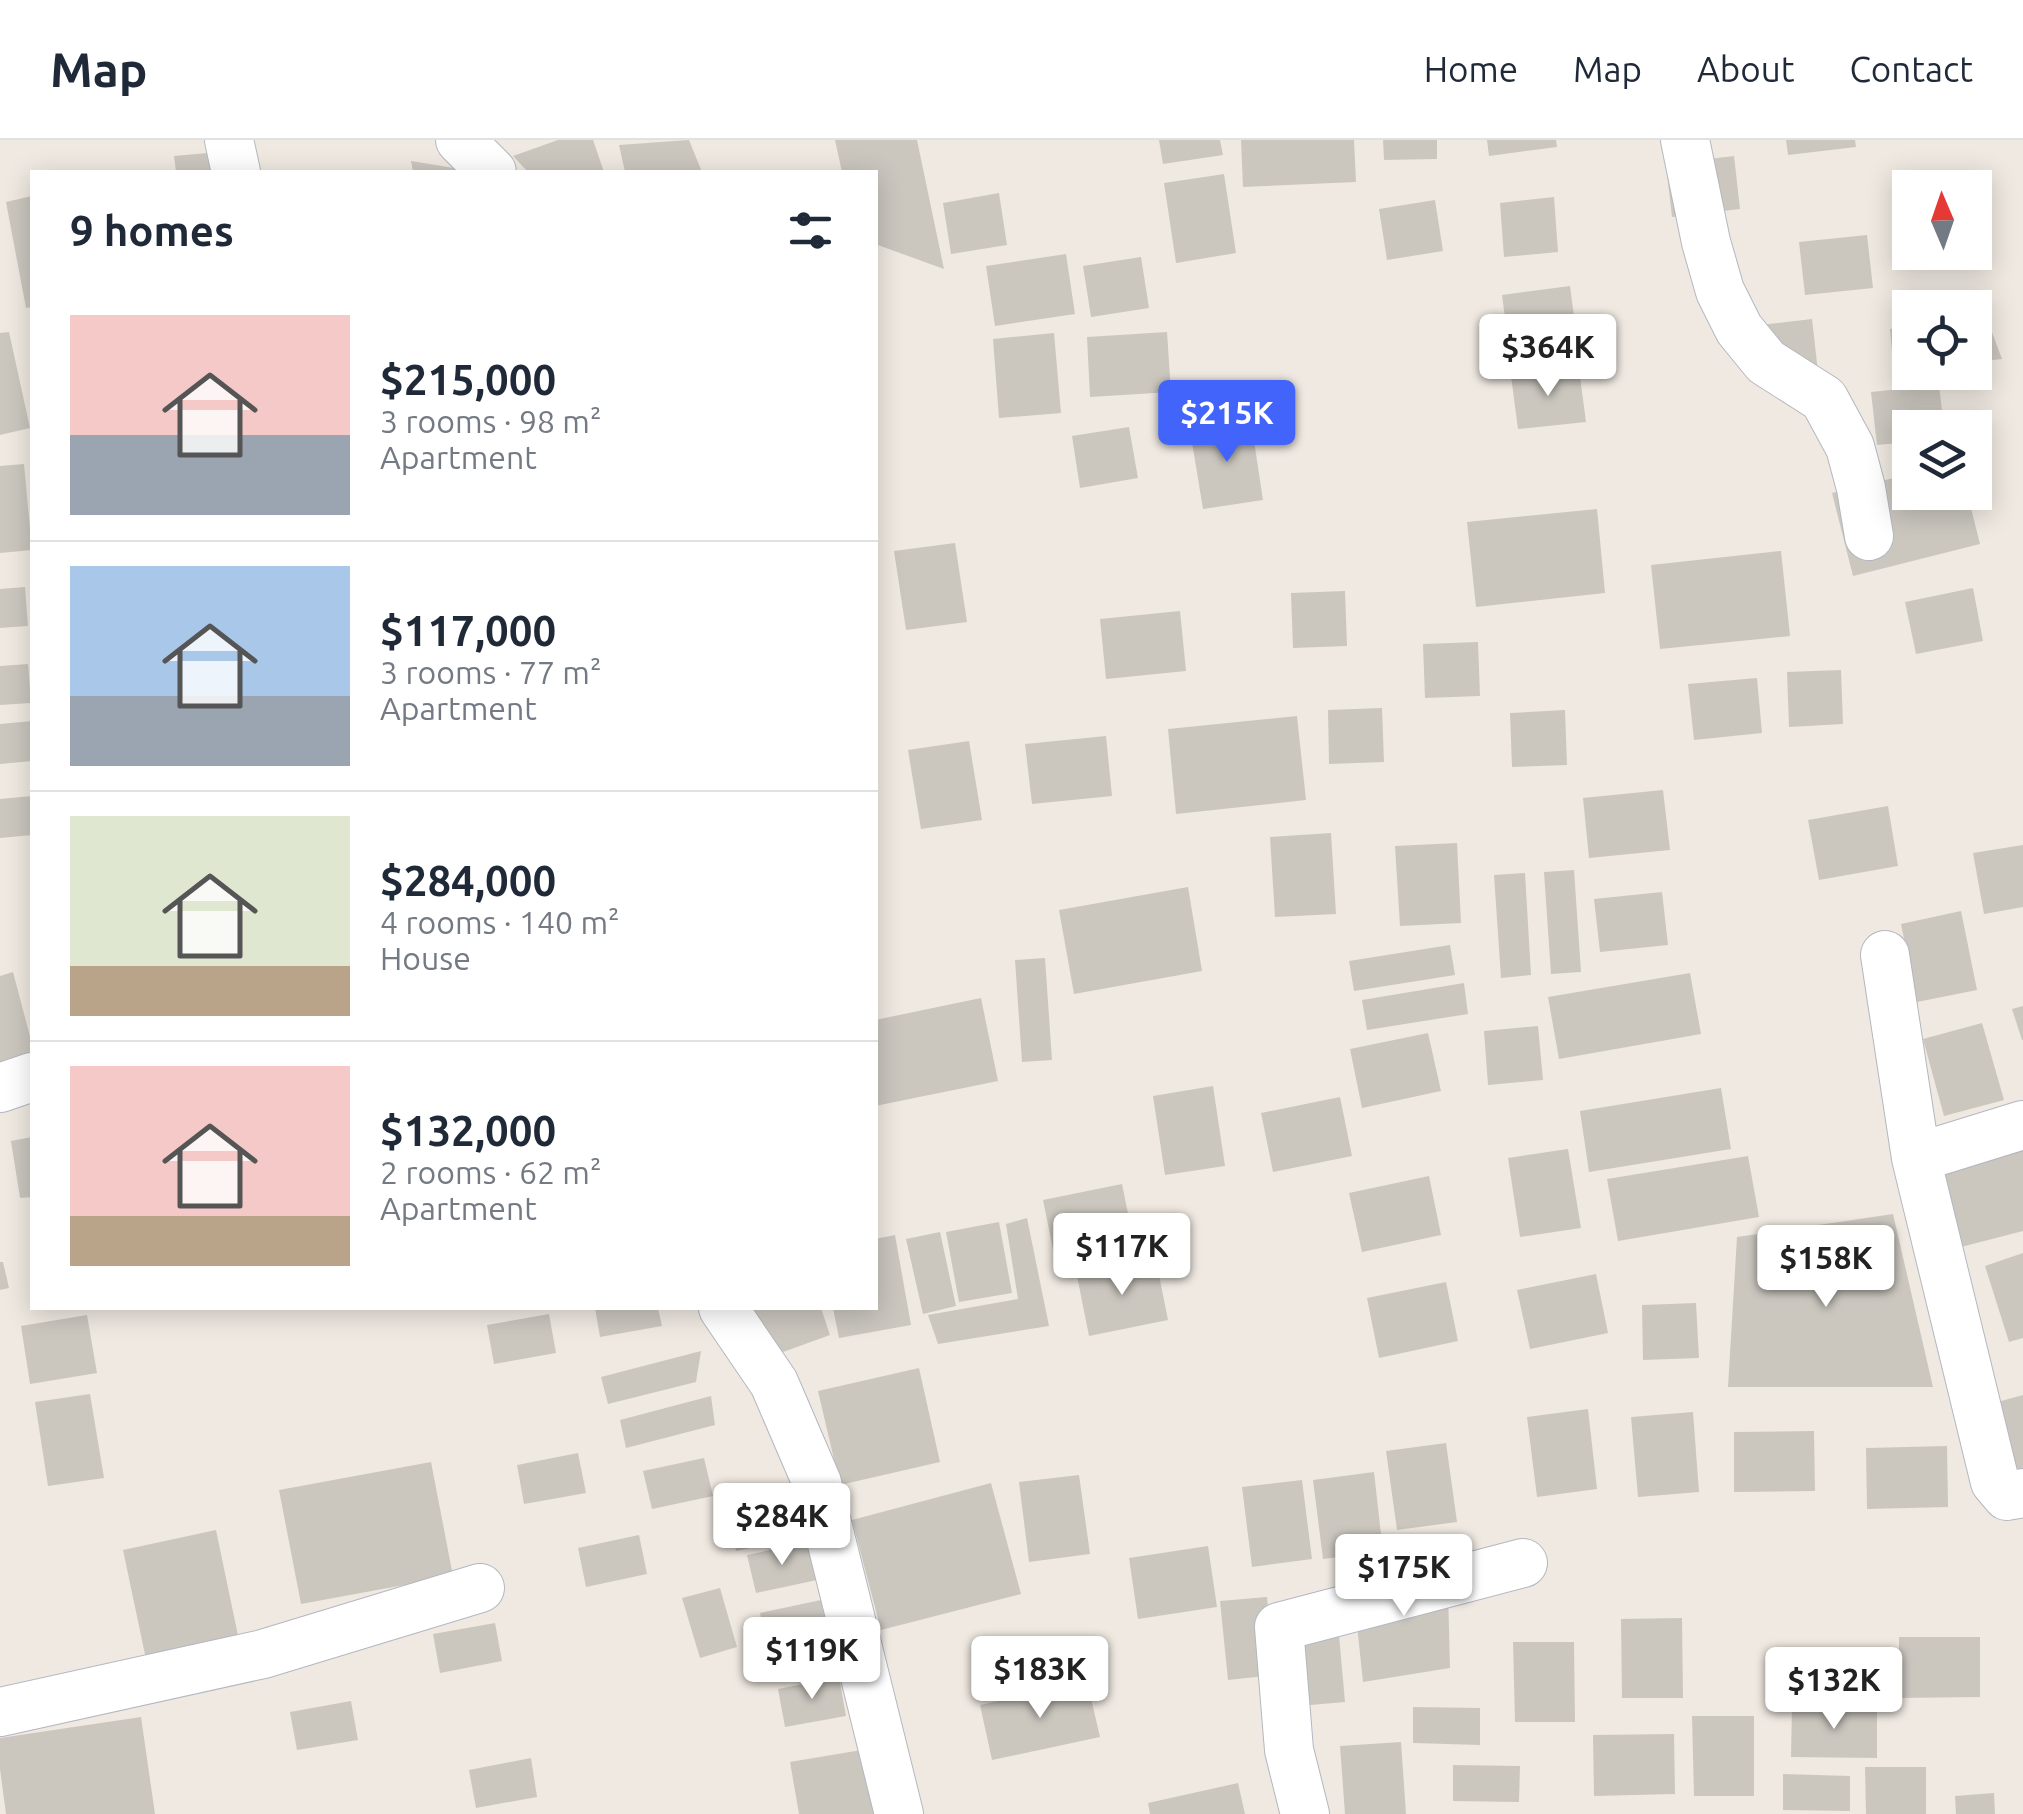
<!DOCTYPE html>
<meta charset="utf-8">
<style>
:root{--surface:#fff;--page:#f6f6f7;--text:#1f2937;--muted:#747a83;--line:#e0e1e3;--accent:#4264fb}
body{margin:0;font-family:Ubuntu,sans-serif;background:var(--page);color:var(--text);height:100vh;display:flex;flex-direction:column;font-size:38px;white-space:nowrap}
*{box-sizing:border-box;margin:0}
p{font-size:32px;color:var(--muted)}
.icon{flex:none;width:55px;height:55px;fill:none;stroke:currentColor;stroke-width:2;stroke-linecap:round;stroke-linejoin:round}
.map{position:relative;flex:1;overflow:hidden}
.sheet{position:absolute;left:30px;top:30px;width:848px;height:1140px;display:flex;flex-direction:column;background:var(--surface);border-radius:0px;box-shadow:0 5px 25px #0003}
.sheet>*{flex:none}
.needle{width:65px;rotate:358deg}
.controls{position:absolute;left:1892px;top:30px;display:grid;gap:20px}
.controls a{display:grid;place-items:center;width:100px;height:100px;border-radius:0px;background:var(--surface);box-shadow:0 5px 25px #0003;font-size:50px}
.price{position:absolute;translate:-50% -85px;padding:0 22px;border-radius:10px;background:#fff;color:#222;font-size:32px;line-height:65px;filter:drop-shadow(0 2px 5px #0008)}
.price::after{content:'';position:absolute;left:50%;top:60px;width:30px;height:22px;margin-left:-15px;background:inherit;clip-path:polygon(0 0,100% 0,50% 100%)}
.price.current{background:var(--accent);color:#fff}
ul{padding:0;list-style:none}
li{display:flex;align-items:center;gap:30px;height:250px;padding:0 40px}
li+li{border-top:2px solid var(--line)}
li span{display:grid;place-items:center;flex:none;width:280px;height:200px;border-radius:0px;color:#555}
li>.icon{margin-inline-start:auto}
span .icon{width:120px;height:120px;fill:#fffc;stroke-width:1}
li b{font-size:42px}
h2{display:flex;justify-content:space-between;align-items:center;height:120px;padding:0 40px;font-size:42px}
header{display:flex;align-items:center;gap:60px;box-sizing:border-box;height:140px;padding:0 50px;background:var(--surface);border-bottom:2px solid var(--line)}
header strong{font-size:48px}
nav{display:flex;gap:55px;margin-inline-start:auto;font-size:35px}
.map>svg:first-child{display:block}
.building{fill:#cbc7bf}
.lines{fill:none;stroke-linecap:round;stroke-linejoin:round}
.minor-casing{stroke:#b4b7c1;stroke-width:50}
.minor{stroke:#fff;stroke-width:48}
</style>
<header>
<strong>Map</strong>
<nav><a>Home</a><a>Map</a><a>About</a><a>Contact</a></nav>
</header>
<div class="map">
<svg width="2023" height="1674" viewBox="0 0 2023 1674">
<rect width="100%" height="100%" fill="#efe9e1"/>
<path class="building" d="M 558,0 L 593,0 L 604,32 L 528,32 L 513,16 Z
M 689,0 L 702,32 L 625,32 L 619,5 Z
M 835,0 L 917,0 L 944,129 L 875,104 L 875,32 L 842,32 Z
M 1159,0 L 1220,0 L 1223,15 L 1163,24 Z
M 1241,0 L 1354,0 L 1356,42 L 1243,47 Z
M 1383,0 L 1437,0 L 1437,19 L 1384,20 Z
M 1487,0 L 1556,0 L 1557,7 L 1489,16 Z
M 1786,0 L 1855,0 L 1856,7 L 1788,15 Z
M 219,12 L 221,32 L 176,32 L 174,16 Z
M 1734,16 L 1740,69 L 1672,77 L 1666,24 Z
M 411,21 L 460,29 L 464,32 L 413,32 Z
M 1224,34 L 1236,113 L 1176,123 L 1164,43 Z
M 999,53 L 1007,105 L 951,114 L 943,63 Z
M 32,56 L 32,167 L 26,168 L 6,62 Z
M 1554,57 L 1558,112 L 1504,117 L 1500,63 Z
M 1435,60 L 1443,111 L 1387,120 L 1379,69 Z
M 1867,95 L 1873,148 L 1805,155 L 1799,102 Z
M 1066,114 L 1075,174 L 995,186 L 986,126 Z
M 1141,117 L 1149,168 L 1091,177 L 1083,126 Z
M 1570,146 L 1577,199 L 1509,208 L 1502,155 Z
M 1812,179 L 1818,232 L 1750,240 L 1744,187 Z
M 1987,179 L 2002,219 L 1975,222 L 1975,180 Z
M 1910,187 L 1910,230 L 1894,232 L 1890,189 Z
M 9,192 L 30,288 L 0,295 L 0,193 Z
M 1167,192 L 1171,252 L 1090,257 L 1087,197 Z
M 1054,193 L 1061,273 L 999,278 L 993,199 Z
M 1579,229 L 1586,282 L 1518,289 L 1511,236 Z
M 1939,245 L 1944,288 L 1910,288 L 1910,302 L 1877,305 L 1871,252 Z
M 1251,281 L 1263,360 L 1203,369 L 1190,290 Z
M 1129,287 L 1138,338 L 1080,348 L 1072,296 Z
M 24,324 L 32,410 L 0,413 L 0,326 Z
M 1910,334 L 1910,352 L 1967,352 L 1980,404 L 1853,436 L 1832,353 Z
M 1597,369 L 1605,453 L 1476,467 L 1467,382 Z
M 955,403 L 967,482 L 906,490 L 894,411 Z
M 1781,411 L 1790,496 L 1660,509 L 1651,425 Z
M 25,447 L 28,486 L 0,488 L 0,449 Z
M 1973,448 L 1983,501 L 1916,514 L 1905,462 Z
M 1345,451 L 1347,506 L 1293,508 L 1291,453 Z
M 1180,471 L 1186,531 L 1106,539 L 1100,479 Z
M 1478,502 L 1480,556 L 1425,558 L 1423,504 Z
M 28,524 L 31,563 L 0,565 L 0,526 Z
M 1841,530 L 1843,584 L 1789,587 L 1787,532 Z
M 1757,538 L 1762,593 L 1694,600 L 1688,544 Z
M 1382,568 L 1384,622 L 1329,624 L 1328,570 Z
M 1565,570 L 1567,625 L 1512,627 L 1510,573 Z
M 1297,576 L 1306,660 L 1176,674 L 1168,589 Z
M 32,581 L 32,621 L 0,624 L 0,584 Z
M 1106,596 L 1112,656 L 1032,664 L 1025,604 Z
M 969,601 L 982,680 L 921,689 L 908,610 Z
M 1663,650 L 1670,710 L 1589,718 L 1583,658 Z
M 32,656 L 32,695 L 0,698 L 0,659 Z
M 1888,666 L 1898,726 L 1819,740 L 1808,680 Z
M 1331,693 L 1336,774 L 1275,777 L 1270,697 Z
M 1457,703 L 1461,783 L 1400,786 L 1395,706 Z
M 2023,705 L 2023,767 L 1984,774 L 1973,713 Z
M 1574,730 L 1581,832 L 1551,834 L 1544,732 Z
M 1525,733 L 1531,835 L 1501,838 L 1494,735 Z
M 1188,747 L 1202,831 L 1074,854 L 1059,770 Z
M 1662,752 L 1668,805 L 1600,812 L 1594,759 Z
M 1961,771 L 1977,850 L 1917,862 L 1901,784 Z
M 1450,805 L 1455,835 L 1354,851 L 1349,821 Z
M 1045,818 L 1052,920 L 1022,922 L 1015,820 Z
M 13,832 L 32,904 L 32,951 L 0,960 L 0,836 Z
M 1690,833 L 1701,894 L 1559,919 L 1548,857 Z
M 1464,843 L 1468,874 L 1367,890 L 1362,860 Z
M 981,858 L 998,941 L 875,966 L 875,880 Z
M 2023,866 L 2023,900 L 2022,900 L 2012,869 Z
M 1982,883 L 2004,960 L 1944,976 L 1923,899 Z
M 1538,886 L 1543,940 L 1488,945 L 1484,891 Z
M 1428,893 L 1441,951 L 1362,968 L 1350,909 Z
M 1213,946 L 1225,1026 L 1165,1035 L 1153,956 Z
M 1721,948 L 1731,1009 L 1589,1032 L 1580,971 Z
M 1340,957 L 1352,1016 L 1273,1032 L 1261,973 Z
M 32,997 L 32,1057 L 20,1058 L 11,1001 Z
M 2023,1001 L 2023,1091 L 1961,1107 L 1938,1024 Z
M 1568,1009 L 1581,1088 L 1520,1097 L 1508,1018 Z
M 1748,1016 L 1759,1077 L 1618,1101 L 1607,1039 Z
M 1429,1036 L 1441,1095 L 1362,1112 L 1349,1053 Z
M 1122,1044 L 1134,1103 L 1055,1119 L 1043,1060 Z
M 1893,1074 L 1933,1247 L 1728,1247 L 1737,1097 Z
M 1027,1078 L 1049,1186 L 938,1204 L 928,1175 L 1018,1159 L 1006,1084 Z
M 999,1082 L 1012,1153 L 959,1162 L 946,1092 Z
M 940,1092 L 956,1166 L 923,1174 L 906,1099 Z
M 895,1095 L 911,1185 L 839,1198 L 833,1168 L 875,1168 L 875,1099 Z
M 2023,1113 L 2023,1198 L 2009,1202 L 1985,1126 Z
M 1156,1120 L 1168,1180 L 1089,1196 L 1077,1136 Z
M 0,1122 L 3,1122 L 9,1148 L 0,1150 Z
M 1596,1134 L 1608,1193 L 1530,1209 L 1517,1150 Z
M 1446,1142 L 1458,1201 L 1379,1218 L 1367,1158 Z
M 1696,1163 L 1699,1218 L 1643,1220 L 1642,1165 Z
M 595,1168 L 658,1168 L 662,1186 L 600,1197 Z
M 734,1168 L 821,1168 L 830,1195 L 772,1216 Z
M 549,1174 L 556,1213 L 494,1224 L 487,1185 Z
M 87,1175 L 97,1233 L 30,1244 L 21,1186 Z
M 701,1211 L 696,1242 L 608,1264 L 601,1237 Z
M 919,1228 L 940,1322 L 840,1345 L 818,1251 Z
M 90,1254 L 104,1338 L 48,1346 L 35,1262 Z
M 2023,1255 L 2023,1342 L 2018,1343 L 1994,1263 Z
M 711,1256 L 715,1285 L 626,1308 L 620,1280 Z
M 1588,1269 L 1597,1349 L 1537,1357 L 1527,1277 Z
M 1693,1272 L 1699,1352 L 1638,1357 L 1631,1277 Z
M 1814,1291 L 1815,1351 L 1734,1352 L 1734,1292 Z
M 1446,1303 L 1457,1382 L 1397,1390 L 1386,1311 Z
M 1947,1306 L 1948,1367 L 1867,1369 L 1866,1308 Z
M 578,1313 L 586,1353 L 524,1364 L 517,1325 Z
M 704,1318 L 713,1356 L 652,1369 L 643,1331 Z
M 431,1322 L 453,1436 L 301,1464 L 279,1350 Z
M 1374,1332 L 1383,1412 L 1323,1419 L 1313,1340 Z
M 1079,1335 L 1090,1414 L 1029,1422 L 1019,1342 Z
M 1302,1340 L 1312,1419 L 1252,1427 L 1242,1347 Z
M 991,1343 L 1021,1454 L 881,1490 L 852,1380 Z
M 789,1359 L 797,1398 L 736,1411 L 728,1372 Z
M 216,1390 L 240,1505 L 147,1524 L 123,1410 Z
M 639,1395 L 647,1434 L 586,1447 L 578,1408 Z
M 808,1402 L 817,1440 L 756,1453 L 747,1415 Z
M 1208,1406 L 1217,1467 L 1138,1479 L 1129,1418 Z
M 1447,1412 L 1450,1528 L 1363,1542 L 1352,1438 Z
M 720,1448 L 737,1507 L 700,1518 L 682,1458 Z
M 1267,1457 L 1274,1535 L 1228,1540 L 1220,1461 Z
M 821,1460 L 829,1498 L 768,1511 L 760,1473 Z
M 1682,1478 L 1683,1558 L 1622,1558 L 1621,1479 Z
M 495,1483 L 502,1521 L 440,1533 L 433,1494 Z
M 1338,1484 L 1345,1562 L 1299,1566 L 1291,1488 Z
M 1899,1497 L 1980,1497 L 1980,1557 L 1899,1558 Z
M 1513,1502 L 1574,1502 L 1575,1582 L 1515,1582 Z
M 839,1537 L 846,1576 L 785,1587 L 778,1549 Z
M 1087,1541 L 1100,1597 L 992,1620 L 980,1565 Z
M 351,1561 L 358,1600 L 297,1610 L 290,1572 Z
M 1413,1567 L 1480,1568 L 1480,1605 L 1413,1603 Z
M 1792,1567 L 1877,1567 L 1877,1618 L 1791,1617 Z
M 1692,1576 L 1754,1576 L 1754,1656 L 1694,1656 Z
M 141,1577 L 155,1674 L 6,1674 L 0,1629 L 0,1598 Z
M 1674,1594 L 1675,1654 L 1594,1656 L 1593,1595 Z
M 1401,1602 L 1406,1674 L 1345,1674 L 1340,1606 Z
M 885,1606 L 896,1674 L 799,1674 L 790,1622 Z
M 531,1618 L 537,1657 L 476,1668 L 469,1630 Z
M 1453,1625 L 1520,1626 L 1519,1662 L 1453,1661 Z
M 1865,1627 L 1926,1627 L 1926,1674 L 1866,1674 Z
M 1783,1634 L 1850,1636 L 1850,1671 L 1783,1670 Z
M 1238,1643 L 1245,1674 L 1150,1674 L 1148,1663 Z
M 1994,1653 L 1995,1674 L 1956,1674 L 1955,1656 Z"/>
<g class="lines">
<defs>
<path id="minor" d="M 229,0 L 236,32
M 460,0 L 492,32
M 1685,0 L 1706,102 L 1720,151 L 1739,189 L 1766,222 L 1824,259 L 1850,307 L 1861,348 L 1869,396
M 1885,815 L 1916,1018 L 2023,985
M 0,948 L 32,937
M 1916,1018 L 1995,1342 L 2007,1356 L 2023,1353
M 723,1168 L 774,1243 L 817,1343 L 899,1674
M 0,1572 L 263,1514 L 480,1448
M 1305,1674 L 1289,1610 L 1279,1487 L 1523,1423"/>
</defs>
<use href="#minor" class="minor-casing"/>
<use href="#minor" class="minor"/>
</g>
</svg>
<div class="controls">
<a><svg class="needle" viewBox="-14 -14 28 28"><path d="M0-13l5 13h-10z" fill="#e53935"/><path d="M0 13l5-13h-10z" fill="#747a83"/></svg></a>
<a><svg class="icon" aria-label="locate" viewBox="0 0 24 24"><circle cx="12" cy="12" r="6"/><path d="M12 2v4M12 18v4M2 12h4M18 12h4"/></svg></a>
<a><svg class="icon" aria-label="layers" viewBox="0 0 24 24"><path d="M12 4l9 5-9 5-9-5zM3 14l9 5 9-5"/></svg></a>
</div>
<b class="price" style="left:1548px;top:259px">$364K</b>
<b class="price current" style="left:1227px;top:325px">$215K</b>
<b class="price" style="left:1122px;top:1158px">$117K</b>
<b class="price" style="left:1826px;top:1170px">$158K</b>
<b class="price" style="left:782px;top:1428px">$284K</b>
<b class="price" style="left:1404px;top:1479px">$175K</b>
<b class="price" style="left:812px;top:1562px">$119K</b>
<b class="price" style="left:1040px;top:1581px">$183K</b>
<b class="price" style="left:1834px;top:1592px">$132K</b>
<section class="sheet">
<h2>9 homes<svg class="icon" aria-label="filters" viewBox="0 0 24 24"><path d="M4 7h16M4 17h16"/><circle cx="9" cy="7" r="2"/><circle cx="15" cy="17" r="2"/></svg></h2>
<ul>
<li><span style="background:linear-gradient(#f6c9c9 60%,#9aa5b1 0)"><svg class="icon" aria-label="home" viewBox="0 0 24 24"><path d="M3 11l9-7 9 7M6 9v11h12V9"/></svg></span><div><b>$215,000</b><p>3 rooms · 98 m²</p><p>Apartment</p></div></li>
<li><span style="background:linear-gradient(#a9c7e8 65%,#9aa5b1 0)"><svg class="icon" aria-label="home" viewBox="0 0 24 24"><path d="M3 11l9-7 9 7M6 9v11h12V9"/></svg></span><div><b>$117,000</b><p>3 rooms · 77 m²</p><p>Apartment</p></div></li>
<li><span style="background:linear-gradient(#dfe7d0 75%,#b9a48a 0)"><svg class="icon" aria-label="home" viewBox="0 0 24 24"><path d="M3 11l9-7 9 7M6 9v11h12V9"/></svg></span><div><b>$284,000</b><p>4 rooms · 140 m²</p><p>House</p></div></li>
<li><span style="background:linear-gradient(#f6c9c9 75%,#b9a48a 0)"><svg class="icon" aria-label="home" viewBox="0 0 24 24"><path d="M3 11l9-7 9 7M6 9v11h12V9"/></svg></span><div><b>$132,000</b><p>2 rooms · 62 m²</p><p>Apartment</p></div></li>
</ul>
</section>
</div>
